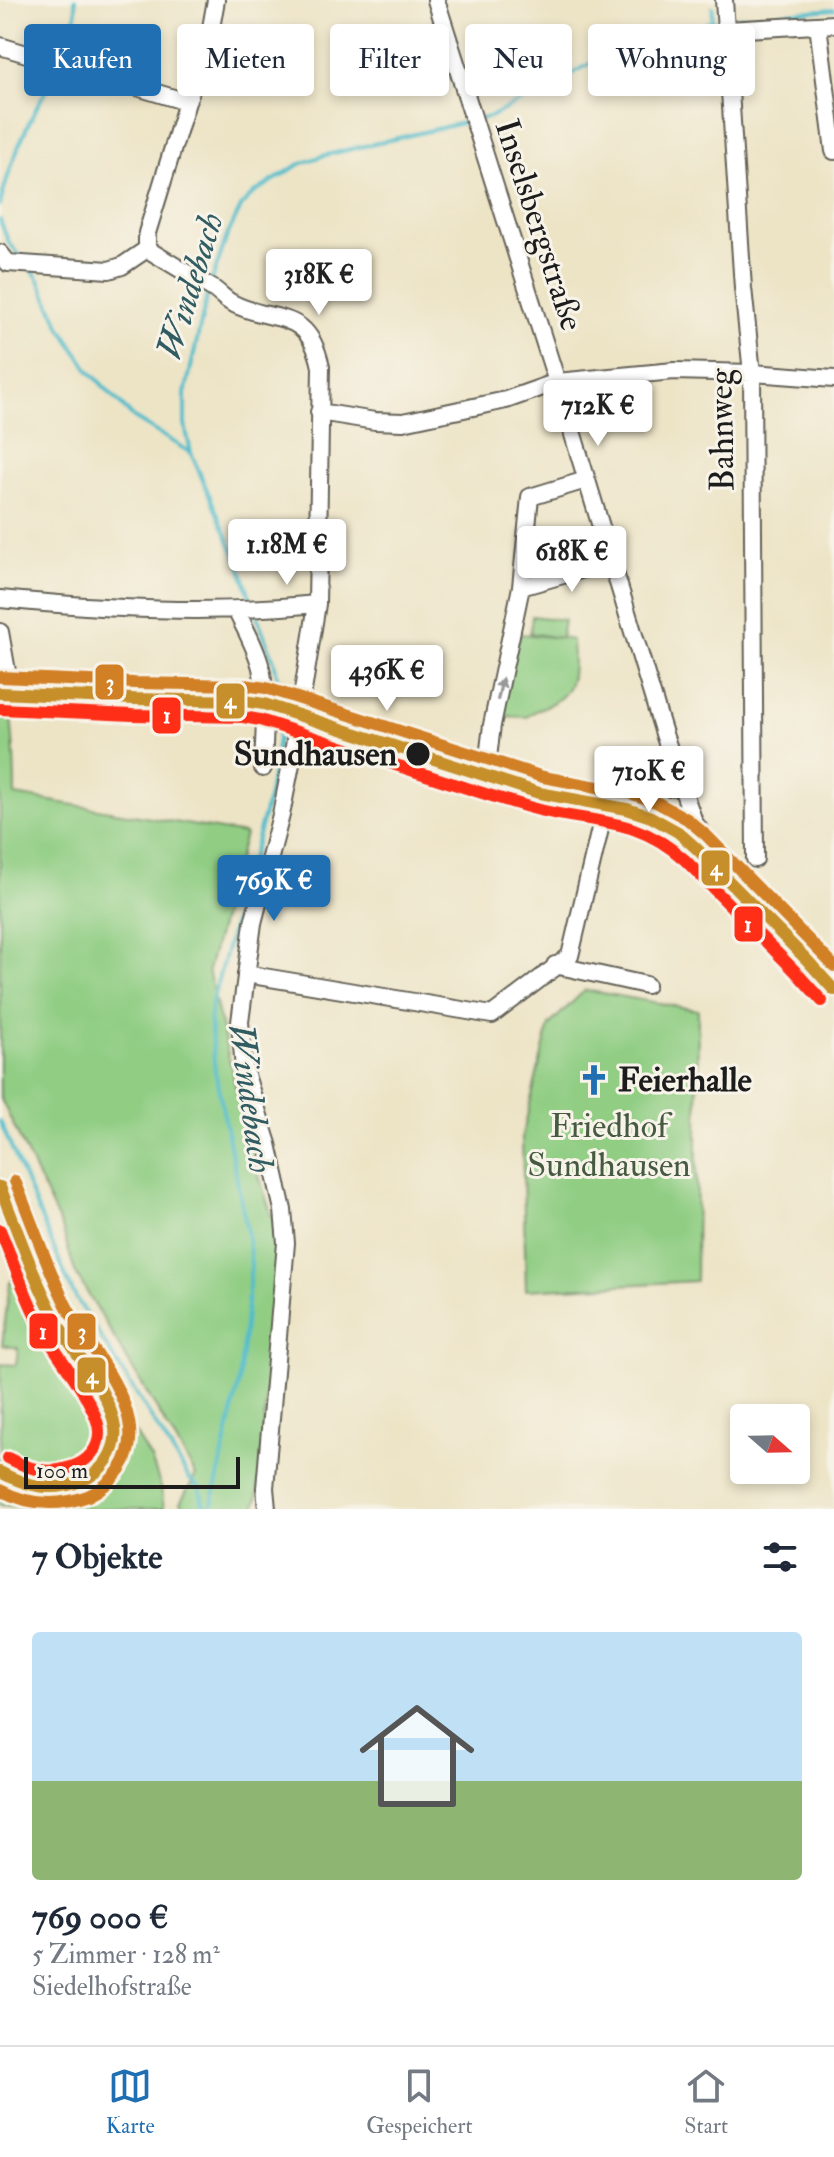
<!DOCTYPE html>
<html lang="de">
<meta charset="utf-8">
<style>
:root{--surface:#fff;--page:#f6f6f7;--text:#1f2937;--muted:#747a83;--line:#e0e1e3;--accent:#1f6fb2}
body{margin:0;font-family:"IM FELL Double Pica",serif;background:var(--page);color:var(--text);height:100vh;display:flex;flex-direction:column;font-size:30px;white-space:nowrap}
*{box-sizing:border-box;margin:0}
p{font-size:26px;color:var(--muted)}
.icon{flex:none;width:44px;height:44px;fill:none;stroke:currentColor;stroke-width:2;stroke-linecap:round;stroke-linejoin:round}
.map{position:relative;height:1509px;overflow:hidden}
.details{display:flex;flex-direction:column;background:var(--surface);flex:1}
.details>*{flex:none}
.banner{position:absolute;left:24px;top:24px;width:786px;height:72px;display:flex;gap:16px}
.needle{width:52px;rotate:110deg}
.tools{position:absolute;left:730px;top:1404px;display:grid;gap:16px}
.tools a{display:grid;place-items:center;width:80px;height:80px;border-radius:8px;background:var(--surface);box-shadow:0 4px 12px #0003;font-size:40px}
.scale{position:absolute;left:24px;bottom:20px;width:216px;box-sizing:border-box;padding-left:8px;border:4px solid #1c1c1c;border-top:0;font-size:22px;line-height:28px;white-space:nowrap;color:#1c1c1c;-webkit-text-stroke:6px #f7f3e8;paint-order:stroke}
.price{position:absolute;translate:-50% -68px;padding:0 18px;border-radius:8px;background:#fff;color:#222;font-size:26px;line-height:52px;filter:drop-shadow(0 2px 4px #0008)}
.price::after{content:'';position:absolute;left:50%;top:48px;width:24px;height:18px;margin-left:-12px;background:inherit;clip-path:polygon(0 0,100% 0,50% 100%)}
.price.on{background:var(--accent);color:#fff}
ul{padding:0;list-style:none}
li{display:grid;align-content:center;gap:16px;height:424px;padding:0 32px}
li+li{border-top:2px solid var(--line)}
li span{display:grid;place-items:center;height:248px;border-radius:8px;color:#555}
li>.icon{margin-inline-start:auto}
span .icon{width:144px;height:144px;fill:#fffc;stroke-width:1}
li b{font-size:34px}
h2{display:flex;justify-content:space-between;align-items:center;height:96px;padding:0 32px;font-size:34px}
.tag{padding:0 28px;border-radius:8px;background:var(--surface);box-shadow:0 4px 12px #0003;font-size:28px;line-height:72px}
.tag.on{background:var(--accent);color:#fff}
.dock{display:flex;justify-content:space-around;align-items:center;height:112px;border-top:2px solid var(--line);background:var(--surface);font-size:22px;color:var(--muted)}
.dock a{display:grid;justify-items:center;gap:4px}
.dock .on{color:var(--accent)}
.map>svg:first-child{display:block}
.green{fill:#91ce84;stroke:#567550;stroke-width:2}
.lines{fill:none;stroke-linecap:round;stroke-linejoin:round}
.stream{stroke:#4fbcca;stroke-width:4}
.minor-casing{stroke:#656258;stroke-width:20}
.minor{stroke:#fff;stroke-width:16}
.tram{stroke:#1c1c1c;stroke-width:2}
.tram-1-casing{stroke:#f7f3e8;stroke-width:18}
.tram-2-casing{stroke:#f7f3e8;stroke-width:18}
.tram-3-casing{stroke:#f7f3e8;stroke-width:18}
.tram-1{stroke:#c68f2b;stroke-width:12}
.tram-2{stroke:#ff2e17;stroke-width:12}
.tram-3{stroke:#d28026;stroke-width:12}
.oneway{fill:#999}
.stop-dot{fill:#1c1c1c;stroke:#f7f3e8;stroke-width:3}
.labels{text-anchor:middle;dominant-baseline:central;stroke-width:6;stroke-linejoin:round;paint-order:stroke}
.street-label{font-size:34px;fill:#1c1c1c;stroke:#f7f3e8}
.stop-label{font-size:34px;font-weight:bold;fill:#1c1c1c;stroke:#f7f3e8;text-anchor:end}
.poi-label{font-size:34px;font-weight:bold;fill:#1c1c1c;stroke:#f7f3e8;text-anchor:start}
.park-label{font-size:34px;fill:#455a40;stroke:#f7f3e8}
.water-label{font-size:36px;font-style:italic;fill:#305c62;stroke:#f7f3e8}
.line-badge{stroke:#f7f3e8;stroke-width:3}
.badge-label{font-size:22px;text-anchor:middle;font-weight:bold;fill:#fff}
</style>
<div class="map">
<svg width="834" height="1509" viewBox="0 0 834 1509">
<rect width="100%" height="100%" fill="#f7f3e8"/>
<filter id="ink" filterUnits="userSpaceOnUse"><feTurbulence type="fractalNoise" baseFrequency=".0125" numOctaves="2"/><feDisplacementMap in="SourceGraphic" scale="16" xChannelSelector="R" yChannelSelector="G"/><feConvolveMatrix kernelMatrix="1 2 1 2 8 2 1 2 1" color-interpolation-filters="sRGB"/></filter>
<filter id="wash" filterUnits="userSpaceOnUse"><feTurbulence type="fractalNoise" baseFrequency=".006" numOctaves="4" result="noise"/><feDisplacementMap in="SourceGraphic" scale="32" xChannelSelector="R" yChannelSelector="G"/><feGaussianBlur stdDeviation="1.8" result="paint"/><feColorMatrix in="noise" values="0 0 0 0 0 0 0 0 0 0 0 0 0 0 0 0 0 1.4 0 .05"/><feComposite in="paint" operator="in"/></filter>
<g filter="url(#wash)">
<rect width="100%" height="100%" fill="#ede4c6"/>
<path class="green" d="M 532,616 L 564,620 L 561,638 L 572,640 C 573,664 578,692 550,704 C 541,709 535,710 527,717 L 501,716 L 515,648 L 521,634 L 560,638 L 530,633 Z
M 0,652 C 11,703 15,743 15,795 L 245,834 L 208,970 L 250,1147 L 280,1242 L 257,1499 L 254,1509 L 185,1509 L 180,1503 L 196,1475 L 75,1272 L 62,1228 L 0,1097 Z
M 585,990 L 698,1010 L 696,1281 L 526,1290 L 522,1137 L 549,1025 Z
M 30,1273 L 45,1310 L 102,1402 C 106,1412 112,1425 111,1437 C 108,1473 78,1497 43,1493 C 36,1492 26,1490 20,1486 C 11,1481 5,1470 0,1462 L 1,1364 L 16,1365 L 18,1348 L 2,1345 L 10,1282 Z
M 62,1313 L 151,1459 L 161,1487 L 164,1509 L 35,1509 L 0,1505 L 0,1480 C 17,1498 43,1506 68,1501 C 85,1497 97,1489 108,1475 C 119,1460 123,1434 118,1416 C 112,1399 99,1384 89,1369 C 77,1352 66,1335 57,1316 Z"/>
<g class="lines">
<path class="stream" d="M 739,17 L 834,9
M 712,22 L 713,7
M 706,23 L 715,21
M 65,59 C 74,40 78,21 75,0
M 479,119 L 490,117 L 554,84 L 643,34
M 0,205 C 9,168 25,127 44,94 C 49,84 57,77 61,67
M 0,220 L 9,243 L 23,259
M 31,269 L 38,278 L 61,328 L 90,372 L 134,418 L 191,453
M 211,283 L 227,236 L 242,205 L 254,193 L 298,165 L 322,156 L 470,121
M 208,291 L 185,394 L 185,425 L 191,453 L 240,566 L 252,603
M 0,1121 L 73,1293 L 189,1478 L 200,1489 L 203,1504 L 208,1509
M 211,1509 L 239,1382 L 251,1265 L 247,1230 L 215,1071 L 210,1020 L 212,1002 L 269,795 L 278,739 L 279,684 L 274,661 L 255,611"/>
</g>
</g>
<g filter="url(#ink)">
<g class="lines">
<defs>
<path id="minor" d="M 436,0 L 557,382 L 665,737 L 694,822 L 723,863 L 764,901 L 834,973
M 724,0 L 743,288 L 752,373 L 755,859
M 818,25 L 834,151
M 726,30 L 834,24
M 0,46 L 187,102
M 147,249 C 168,262 190,275 212,288 C 219,292 224,299 232,303 C 273,325 308,305 321,367 L 317,604 L 292,759 L 281,815 L 253,923 L 240,1022 L 244,1069 L 268,1144 L 283,1210 L 286,1243 L 265,1488 L 267,1509
M 147,249 L 147,233 L 187,102 L 209,39 L 216,0
M 0,253 L 8,263 L 109,270 L 122,266 L 147,249
M 319,412 L 375,421 L 403,422 L 506,400 L 557,382 L 674,371 L 752,373 L 834,379
M 521,587 L 612,561
M 0,599 C 106,609 210,615 317,604
M 236,610 C 245,629 256,647 261,668 C 268,700 264,735 263,768
M 0,632 L 11,694
M 301,705 L 513,776 L 549,786
M 487,766 L 492,725 L 521,587 L 530,497 L 586,480
M 555,965 L 646,985
M 246,974 L 492,1015 L 570,956 L 607,799 L 644,794 L 682,784"/>
</defs>
<use href="#minor" class="minor-casing"/>
<use href="#minor" class="minor"/>
<path class="tram" d="M 0,693 L 1,693"/>
<defs>
<path id="tram-1" d="M 0,693 L 133,699 L 244,701 L 264,704 L 539,793 L 627,809 L 651,817 L 678,832 L 696,848 L 807,960 L 834,990
M 0,1187 C 18,1232 34,1279 57,1322 C 75,1355 110,1391 115,1428 C 118,1451 102,1473 81,1481 C 52,1493 26,1486 0,1472"/>
<path id="tram-2" d="M 0,709 L 132,715 L 243,717 L 260,720 C 350,749 442,782 532,808 C 592,825 634,814 685,860 L 795,971 L 822,1001
M 0,1230 C 14,1263 26,1299 43,1331 C 57,1355 98,1406 99,1431 C 100,1449 87,1462 71,1467 C 48,1475 29,1469 8,1458"/>
<path id="tram-3" d="M 1,677 L 134,683 L 244,685 L 266,688 L 543,777 L 630,793 L 656,802 L 687,819 L 707,836 L 834,966
M 0,1490 C 28,1505 58,1507 88,1496 C 101,1490 112,1480 120,1469 C 156,1416 89,1351 66,1305 C 46,1265 32,1222 15,1181"/>
</defs>
<use href="#tram-1" class="tram-1-casing"/>
<use href="#tram-2" class="tram-2-casing"/>
<use href="#tram-3" class="tram-3-casing"/>
<use href="#tram-1" class="tram-1"/>
<use href="#tram-2" class="tram-2"/>
<use href="#tram-3" class="tram-3"/>
</g>
<defs><path id="oneway-solid" d="M-6-.8H1V-3.2L6.5 0L1 3.2V.8H-6Z" transform="scale(2)"/></defs>
<use class="oneway" href="#oneway-solid" transform="translate(500 689) rotate(-78)"/>
</g>
<defs>
<symbol id="church-bare" viewBox="-9 -9 18 18"><path d="M-1.2-6h2.4v3.5h3.3v2.4h-3.3V6h-2.4V-.1h-3.3v-2.4h3.3Z" fill="#1f6fb2" stroke="#f7f3e8" stroke-width="2.5" paint-order="stroke"/></symbol>
</defs>
<g fill-rule="evenodd">
<use href="#church-bare" x="572" y="1058" width="44" height="44"/>
</g>
<circle class="stop-dot" cx="418" cy="754" r="13"/>
<g class="labels">
<g class="street-label">
<text transform="translate(539 225) rotate(72)">Inselsbergstraße</text>
<text transform="translate(722 430) rotate(-91)">Bahnweg</text>
</g>
<g class="stop-label">
<text x="397" y="754">Sundhausen</text>
</g>
<g class="poi-label">
<text x="618" y="1080">Feierhalle</text>
</g>
<g class="park-label">
<text x="609" y="1126">Friedhof<tspan x="609" dy="39">Sundhausen</tspan></text>
</g>
<g class="water-label">
<text transform="translate(190 286) rotate(-73)">Windebach</text>
<text transform="translate(251 1098) rotate(82)">Windebach</text>
</g>
</g>
<g class="line-badge">
<rect x="94" y="663" width="31" height="38" rx="8" fill="#d28026"/>
<rect x="215" y="682" width="31" height="38" rx="8" fill="#c68f2b"/>
<rect x="151" y="696" width="31" height="39" rx="8" fill="#ff2e17"/>
<rect x="700" y="849" width="31" height="38" rx="8" fill="#c68f2b"/>
<rect x="733" y="905" width="31" height="38" rx="8" fill="#ff2e17"/>
<rect x="28" y="1312" width="31" height="38" rx="8" fill="#ff2e17"/>
<rect x="66" y="1312" width="31" height="39" rx="8" fill="#d28026"/>
<rect x="76" y="1356" width="31" height="38" rx="8" fill="#c68f2b"/>
</g>
<g class="badge-label">
<text x="110" y="690">3</text>
<text x="230" y="708">4</text>
<text x="167" y="723">1</text>
<text x="716" y="875">4</text>
<text x="748" y="932">1</text>
<text x="43" y="1339">1</text>
<text x="82" y="1339">3</text>
<text x="92" y="1383">4</text>
</g>
</svg>
<div class="tools">
<a><svg class="needle" viewBox="-14 -14 28 28"><path d="M0-13l5 13h-10z" fill="#e53935"/><path d="M0 13l5-13h-10z" fill="#747a83"/></svg></a>
</div>
<div class="scale">100 m</div>
<b class="price" style="left:319px;top:317px">318K €</b>
<b class="price" style="left:598px;top:448px">712K €</b>
<b class="price" style="left:287px;top:587px">1.18M €</b>
<b class="price" style="left:572px;top:594px">618K €</b>
<b class="price" style="left:387px;top:713px">436K €</b>
<b class="price" style="left:649px;top:814px">710K €</b>
<b class="price on" style="left:274px;top:923px">769K €</b>
<div class="banner">
<a class="tag on">Kaufen</a>
<a class="tag">Mieten</a>
<a class="tag">Filter</a>
<a class="tag">Neu</a>
<a class="tag">Wohnung</a>
</div>
</div>
<section class="details">
<h2>7 Objekte<svg class="icon" aria-label="filters" viewBox="0 0 24 24"><path d="M4 7h16M4 17h16"/><circle cx="9" cy="7" r="2"/><circle cx="15" cy="17" r="2"/></svg></h2>
<ul>
<li><span style="background:linear-gradient(#bfe0f5 60%,#8fb573 0)"><svg class="icon" aria-label="home" viewBox="0 0 24 24"><path d="M3 11l9-7 9 7M6 9v11h12V9"/></svg></span><div><b>769 000 €</b><p>5 Zimmer · 128 m²</p><p>Siedelhofstraße</p></div></li>
</ul>
</section>
<nav class="dock">
<a class="on"><svg class="icon" aria-label="map" viewBox="0 0 24 24"><path d="M3 6l6-2 6 2 6-2v14l-6 2-6-2-6 2zM9 4v14M15 6v14"/></svg>Karte</a>
<a><svg class="icon" aria-label="saved" viewBox="0 0 24 24"><path d="M7 4h10v16l-5-4-5 4z"/></svg>Gespeichert</a>
<a><svg class="icon" aria-label="home" viewBox="0 0 24 24"><path d="M3 11l9-7 9 7M6 9v11h12V9"/></svg>Start</a>
</nav>
